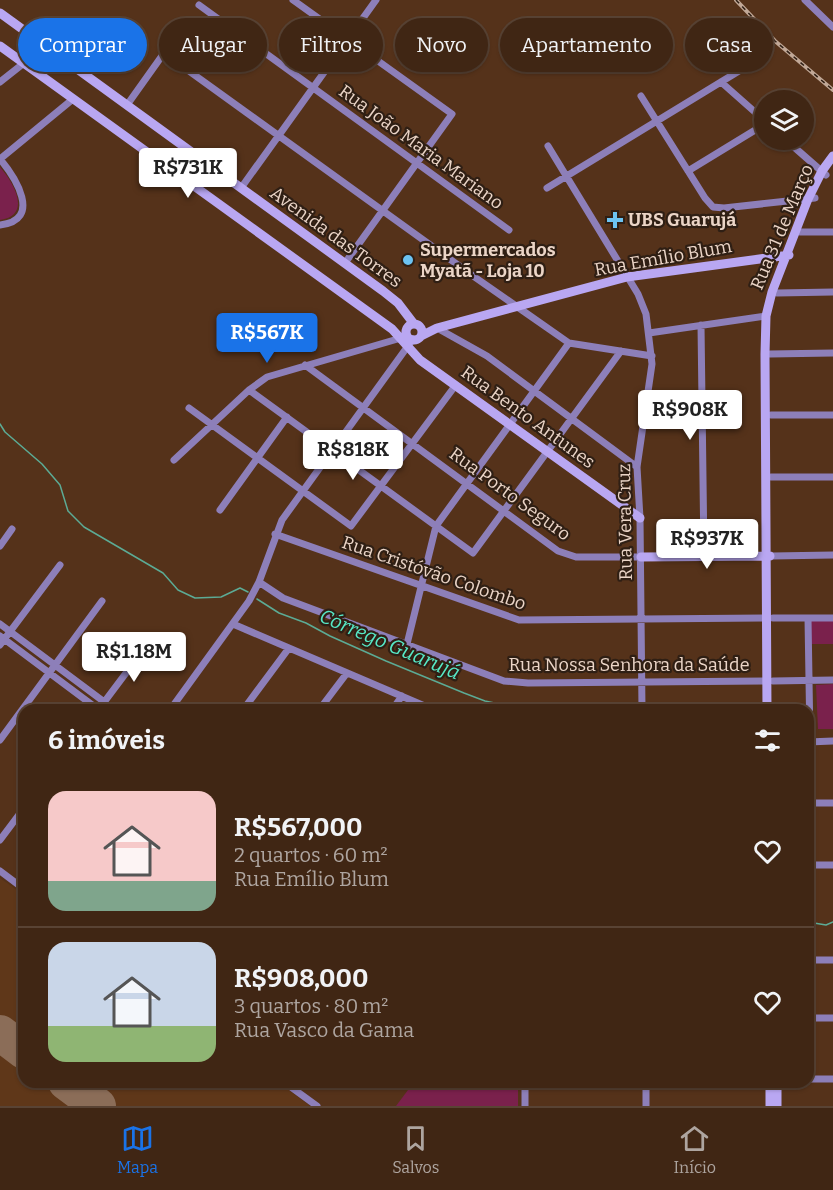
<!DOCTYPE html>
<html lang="pt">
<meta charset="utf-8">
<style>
:root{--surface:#402614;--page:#472e1d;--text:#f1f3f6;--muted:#aea5a0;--line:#594334;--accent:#1a73e8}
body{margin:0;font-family:Bitter,serif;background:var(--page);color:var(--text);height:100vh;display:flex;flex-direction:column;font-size:22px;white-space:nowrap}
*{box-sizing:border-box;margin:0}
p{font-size:20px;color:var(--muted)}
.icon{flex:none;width:33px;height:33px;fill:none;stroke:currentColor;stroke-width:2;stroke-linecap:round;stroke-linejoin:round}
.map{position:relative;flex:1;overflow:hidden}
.sheet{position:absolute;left:18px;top:704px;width:796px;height:384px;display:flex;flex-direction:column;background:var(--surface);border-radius:18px;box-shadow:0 2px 4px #0004,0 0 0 2px var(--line)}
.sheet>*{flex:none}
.guide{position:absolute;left:18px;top:18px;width:798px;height:54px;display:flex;gap:12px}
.tools{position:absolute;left:754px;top:90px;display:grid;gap:12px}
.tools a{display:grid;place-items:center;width:60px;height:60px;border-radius:50%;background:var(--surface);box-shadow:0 2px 4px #0004,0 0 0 2px var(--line);font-size:30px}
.price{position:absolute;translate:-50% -51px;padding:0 14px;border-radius:6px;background:#fff;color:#222;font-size:20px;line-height:39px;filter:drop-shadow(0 2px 3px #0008)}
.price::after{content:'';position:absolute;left:50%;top:36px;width:18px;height:14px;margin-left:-9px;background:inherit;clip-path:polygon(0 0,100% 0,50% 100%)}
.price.active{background:var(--accent);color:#fff}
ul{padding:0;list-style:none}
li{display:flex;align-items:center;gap:18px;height:150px;padding:0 30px}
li+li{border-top:2px solid var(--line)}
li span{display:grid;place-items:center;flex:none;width:168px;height:120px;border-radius:18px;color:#555}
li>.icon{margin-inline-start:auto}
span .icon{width:72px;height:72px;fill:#fffc;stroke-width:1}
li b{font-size:26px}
h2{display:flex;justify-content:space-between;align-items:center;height:72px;padding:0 30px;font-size:26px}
.tag{padding:0 21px;border-radius:27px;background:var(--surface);box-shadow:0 2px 4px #0004,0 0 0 2px var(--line);font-size:21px;line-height:54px}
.tag.active{background:var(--accent);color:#fff}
.dock{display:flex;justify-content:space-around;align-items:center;height:84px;border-top:2px solid var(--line);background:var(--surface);font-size:16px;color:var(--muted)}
.dock a{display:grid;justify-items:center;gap:3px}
.dock .active{color:var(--accent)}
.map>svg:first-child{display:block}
.built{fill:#5f3719}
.green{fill:#7a214c}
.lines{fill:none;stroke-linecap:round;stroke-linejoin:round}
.stream{stroke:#5cab95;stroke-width:1.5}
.runway{stroke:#8b6d58;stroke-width:36}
.street{stroke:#8d7fb9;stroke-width:7}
.secondary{stroke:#b9a7f2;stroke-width:9}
.rail-casing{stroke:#c1a897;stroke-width:4}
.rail{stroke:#2f1f14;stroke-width:1.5;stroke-dasharray:4.5;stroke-linecap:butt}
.poi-dot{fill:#6cc3f2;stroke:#2f1f14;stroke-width:2}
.labels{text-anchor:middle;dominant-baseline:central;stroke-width:4.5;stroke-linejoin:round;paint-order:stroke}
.street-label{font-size:18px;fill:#ebd5c7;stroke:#2f1f14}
.poi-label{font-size:18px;font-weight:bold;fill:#ebd5c7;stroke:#2f1f14;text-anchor:start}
.water-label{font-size:20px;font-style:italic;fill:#57e8c6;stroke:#2f1f14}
</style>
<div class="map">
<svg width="833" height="1106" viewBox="0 0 833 1106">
<rect width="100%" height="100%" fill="#55321a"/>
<path class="built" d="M 0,878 L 24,895 L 24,1082 L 278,1082 L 310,1106 L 0,1106 Z"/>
<path class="green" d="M 0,167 C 13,182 33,215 0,220 Z
M 808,618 L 833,618 L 833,644 L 809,644 Z
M 833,684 L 833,729 L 818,729 L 816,685 Z
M 414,1082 L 477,1082 L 486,1087 L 518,1086 L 518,1106 L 396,1106 Z"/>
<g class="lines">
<path class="stream" d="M 0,424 L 5,432 L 42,464 L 60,485 L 68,511 L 84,527 L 163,573 L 178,590 L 195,598 L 221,597 L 240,588 L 248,592
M 257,599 L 279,613 L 306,623 L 330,636 L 386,661 L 464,693 L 485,701 L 509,706 L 513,710
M 808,922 L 826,925 L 833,922"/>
<path class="runway" d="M 0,1033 L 24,1051
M 66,1082 L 98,1106"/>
<path class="street" d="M 293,0 L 452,114 L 345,263
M 805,0 L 833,27
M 199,5 L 509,230
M 0,82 L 24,63
M 721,82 L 765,121
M 641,96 L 705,198 L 713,207 L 724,208 L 815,198
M 127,105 L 164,53 L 476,278 L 569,343 L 652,356
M 786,140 L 826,175
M 548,146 L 638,294 L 646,314 L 652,364 L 637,467 L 640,518 L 642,710
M 0,159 L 73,99
M 0,159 C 15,177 43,220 0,225
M 688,171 L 765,124
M 241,188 L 376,0
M 547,188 L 757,60
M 800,232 L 833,232
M 777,293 L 833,292
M 701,325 L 704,556
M 437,328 L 487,356 L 637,467
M 649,333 L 766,316
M 770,354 L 833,353
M 305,365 L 558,551 L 576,557 L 641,557
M 249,390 L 473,553 L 621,351
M 189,408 L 351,526 L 455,386
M 771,415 L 833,415
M 174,460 L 249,390 L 267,377 L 408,336
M 771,477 L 833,477
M 220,510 L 287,417
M 275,534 L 519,620 L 767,618
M 0,546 L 12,529
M 772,556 L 833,555
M 259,582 L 283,598 L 504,681 L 528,683 L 767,681
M 773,618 L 833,618
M 808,618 L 810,741
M 0,624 L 115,710
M 233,624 L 434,710
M 0,636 L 99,710
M 407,644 L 436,526 L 569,343
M 0,645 L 60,565
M 773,681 L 833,680
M 102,705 L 150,641
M 170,710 L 249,601 L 259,582 L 282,520 L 413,339
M 243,710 L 289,648
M 319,710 L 347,673
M 392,710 L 402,696
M 0,740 L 102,601
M 808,742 L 833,741
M 808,803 L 833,803
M 0,840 L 24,808
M 808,865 L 833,865
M 0,871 L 24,889
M 808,960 L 833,960
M 808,1018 L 833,1018
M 808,1079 L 833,1079
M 284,1082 L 317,1106
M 525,1082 L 525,1106
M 646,1082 L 646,1106"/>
<path class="secondary" d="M 0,13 L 383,291 L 398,303 L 414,324
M 0,46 L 392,329 L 420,360 L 640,518
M406 332a8 8 0 1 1 16 0a8 8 0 1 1-16 0Z
M 421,336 L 437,328 L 627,277 L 789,255
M 641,557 L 770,556
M 767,710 L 765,354 L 766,316 L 772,292 L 808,199 L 822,171 L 833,156
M 770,1082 L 770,1106
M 777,1082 L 777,1106"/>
<defs>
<path id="rail" d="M 736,0 L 775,41 L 833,90"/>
</defs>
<use href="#rail" class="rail-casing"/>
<use href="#rail" class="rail"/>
</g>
<g class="poi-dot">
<path d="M612 211h6v6h6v6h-6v6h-6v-6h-6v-6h6z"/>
<circle cx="408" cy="260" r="6"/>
</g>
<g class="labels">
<g class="street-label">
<text transform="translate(421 147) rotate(36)">Rua João Maria Mariano</text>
<text transform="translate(782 227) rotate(-67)">Rua 31 de Março</text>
<text transform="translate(336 237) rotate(36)">Avenida das Torres</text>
<text transform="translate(663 258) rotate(-10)">Rua Emílio Blum</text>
<text transform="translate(528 417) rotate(36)">Rua Bento Antunes</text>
<text transform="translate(510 494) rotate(36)">Rua Porto Seguro</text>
<text transform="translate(625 522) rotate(-91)">Rua Vera Cruz</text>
<text transform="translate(434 573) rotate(19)">Rua Cristóvão Colombo</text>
<text x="629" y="665">Rua Nossa Senhora da Saúde</text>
</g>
<g class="poi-label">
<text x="628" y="220">UBS Guarujá</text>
<text x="420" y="250">Supermercados<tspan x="420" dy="21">Myatã - Loja 10</tspan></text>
</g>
<g class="water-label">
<text transform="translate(390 644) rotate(23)">Córrego Guarujá</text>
</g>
</g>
</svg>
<div class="tools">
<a><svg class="icon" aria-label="layers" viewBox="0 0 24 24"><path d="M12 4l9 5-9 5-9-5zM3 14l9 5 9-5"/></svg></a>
</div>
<b class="price" style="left:188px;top:199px">R$731K</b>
<b class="price active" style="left:267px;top:364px">R$567K</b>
<b class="price" style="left:690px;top:441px">R$908K</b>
<b class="price" style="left:353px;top:481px">R$818K</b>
<b class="price" style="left:707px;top:570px">R$937K</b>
<b class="price" style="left:134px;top:683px">R$1.18M</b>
<div class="guide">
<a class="tag active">Comprar</a>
<a class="tag">Alugar</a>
<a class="tag">Filtros</a>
<a class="tag">Novo</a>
<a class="tag">Apartamento</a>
<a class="tag">Casa</a>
</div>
<section class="sheet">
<h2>6 imóveis<svg class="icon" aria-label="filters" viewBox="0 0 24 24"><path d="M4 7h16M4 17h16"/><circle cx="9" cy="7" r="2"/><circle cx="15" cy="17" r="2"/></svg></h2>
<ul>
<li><span style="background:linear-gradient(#f6c9c9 75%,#7fa58c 0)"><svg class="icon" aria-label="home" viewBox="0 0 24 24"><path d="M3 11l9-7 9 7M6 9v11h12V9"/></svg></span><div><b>R$567,000</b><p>2 quartos · 60 m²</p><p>Rua Emílio Blum</p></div><svg class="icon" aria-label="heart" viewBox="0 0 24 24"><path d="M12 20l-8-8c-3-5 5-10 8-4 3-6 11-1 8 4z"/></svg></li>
<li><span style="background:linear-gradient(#c9d6e8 70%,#8fb573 0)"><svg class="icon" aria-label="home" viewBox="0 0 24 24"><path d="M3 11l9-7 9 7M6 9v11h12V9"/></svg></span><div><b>R$908,000</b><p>3 quartos · 80 m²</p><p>Rua Vasco da Gama</p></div><svg class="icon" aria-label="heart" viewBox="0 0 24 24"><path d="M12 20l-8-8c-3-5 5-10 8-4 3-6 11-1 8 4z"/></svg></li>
</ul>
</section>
</div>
<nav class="dock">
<a class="active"><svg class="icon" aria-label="map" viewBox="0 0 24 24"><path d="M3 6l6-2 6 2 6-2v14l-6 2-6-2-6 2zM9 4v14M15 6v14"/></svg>Mapa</a>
<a><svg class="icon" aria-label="saved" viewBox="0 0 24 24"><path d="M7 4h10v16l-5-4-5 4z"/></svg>Salvos</a>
<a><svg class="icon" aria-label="home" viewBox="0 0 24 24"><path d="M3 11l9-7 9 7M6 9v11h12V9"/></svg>Início</a>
</nav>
